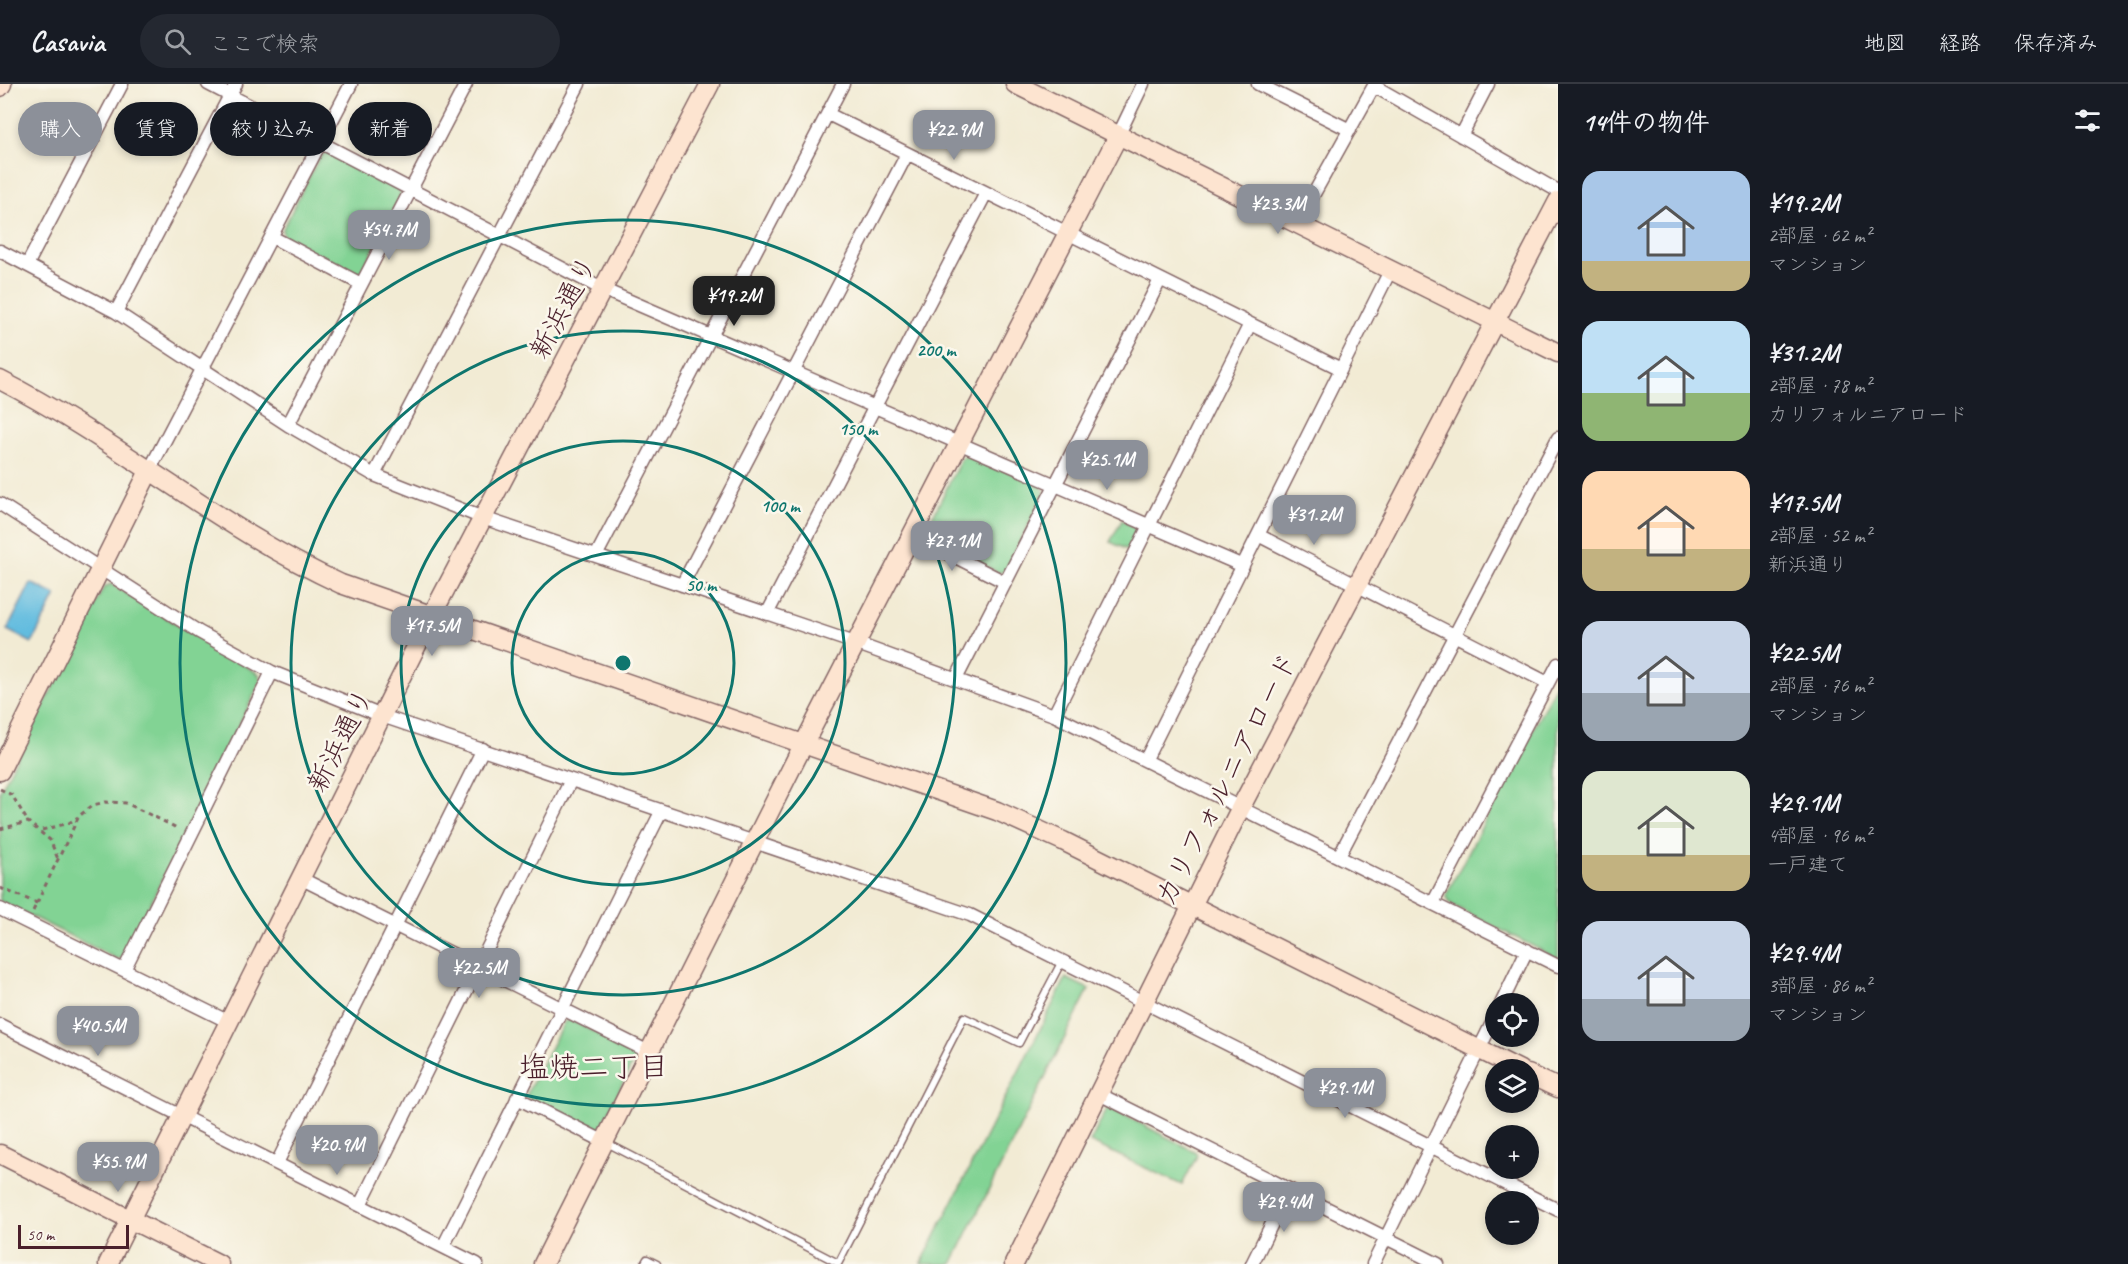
<!DOCTYPE html>
<html lang="ja">
<meta charset="utf-8">
<style>
:root{--surface:#171b24;--page:#242831;--text:#f1f3f6;--muted:#9ea1a6;--line:#363941;--accent:#8c9099}
body{margin:0;font-family:Caveat,"Klee One",sans-serif;background:var(--page);color:var(--text);height:100vh;display:flex;flex-direction:column;font-size:22px;white-space:nowrap}
*{box-sizing:border-box;margin:0}
p{font-size:20px;color:var(--muted)}
.icon{flex:none;width:33px;height:33px;fill:none;stroke:currentColor;stroke-width:2;stroke-linecap:round;stroke-linejoin:round}
.map{position:relative;flex:1;overflow:hidden}
.drawer{display:flex;flex-direction:column;background:var(--surface);width:570px}
.drawer>*{flex:none}
.top-card{position:absolute;left:18px;top:18px;width:570px;height:54px;display:flex;gap:12px}
.tools{position:absolute;left:1485px;top:909px;display:grid;gap:12px}
.tools a{display:grid;place-items:center;width:54px;height:54px;border-radius:50%;background:var(--surface);box-shadow:0 3px 9px #0003;font-size:30px}
.scale{position:absolute;left:18px;bottom:15px;width:111px;box-sizing:border-box;padding-left:6px;border:3px solid #4a1f2b;border-top:0;font-size:16px;line-height:21px;white-space:nowrap;color:#4a1f2b;-webkit-text-stroke:4px #fbf7ec;paint-order:stroke}
.price{position:absolute;translate:-50% -51px;padding:0 14px;border-radius:12px;background:var(--accent);color:#fff;font-size:20px;line-height:39px;filter:drop-shadow(0 2px 3px #0008)}
.price::after{content:'';position:absolute;left:50%;top:36px;width:18px;height:14px;margin-left:-9px;background:inherit;clip-path:polygon(0 0,100% 0,50% 100%)}
.price.current{background:#222;color:#fff}
ul{padding:0;list-style:none}
li{display:flex;align-items:center;gap:18px;height:150px;padding:0 24px}
li span{display:grid;place-items:center;flex:none;width:168px;height:120px;border-radius:18px;color:#555}
li>.icon{margin-inline-start:auto}
span .icon{width:72px;height:72px;fill:#fffc;stroke-width:1}
li b{font-size:26px}
h2{display:flex;justify-content:space-between;align-items:center;height:72px;padding:0 24px;font-size:26px}
.chip{padding:0 21px;border-radius:27px;background:var(--surface);box-shadow:0 3px 9px #0003;font-size:21px;line-height:54px}
.chip.current{background:var(--accent);color:#fff}
header{display:flex;align-items:center;gap:36px;box-sizing:border-box;height:84px;padding:0 30px;background:var(--surface);border-bottom:2px solid var(--line)}
header strong{font-size:28px}
nav{display:flex;gap:33px;margin-inline-start:auto;font-size:21px}
.search{width:420px;height:54px;background:var(--page);display:flex;align-items:center;gap:15px;box-sizing:border-box;padding:0 21px;border-radius:33px;color:var(--muted);font-size:22px}
main{display:flex;flex:1;min-height:0}
.map>svg:first-child{display:block}
.green{fill:#82d394;stroke:#667960;stroke-width:1.5}
.water{fill:#62bcdf;stroke:#566e85;stroke-width:1.5}
.lines{fill:none;stroke-linecap:round;stroke-linejoin:round}
.lane-casing{stroke:#856666;stroke-width:9}
.street-casing{stroke:#856666;stroke-width:15}
.secondary-casing{stroke:#856666;stroke-width:21}
.path{stroke:#856666;stroke-width:3;stroke-dasharray:4.5 4.5;stroke-linecap:butt}
.lane{stroke:#fff;stroke-width:6}
.street{stroke:#fff;stroke-width:12}
.secondary{stroke:#fde4d0;stroke-width:18}
.ring{fill:none;stroke:#0f766e;stroke-width:3}
.labels{text-anchor:middle;dominant-baseline:central;stroke-width:5;stroke-linejoin:round;paint-order:stroke}
.street-label{font-size:28px;fill:#4a1f2b;stroke:#fbf7ec}
.neighbourhood-label{font-size:30px;fill:#4a1f2b;stroke:#fbf7ec}
.centre{fill:#0f766e;stroke:#fbf7ec;stroke-width:3}
.ring-label{font-size:18px;text-anchor:middle;font-weight:bold;fill:#0f766e;stroke:#fbf7ec;stroke-width:5;stroke-linejoin:round;paint-order:stroke}
</style>
<header>
<strong>Casavia</strong>
<div class="search"><svg class="icon" aria-label="search" viewBox="0 0 24 24"><circle cx="10" cy="10" r="6"/><path d="M15 15l6 6"/></svg>ここで検索</div>
<nav><a>地図</a><a>経路</a><a>保存済み</a></nav>
</header>
<main>
<div class="map">
<svg width="1558" height="1180" viewBox="0 0 1558 1180">
<rect width="100%" height="100%" fill="#fbf7ec"/>
<filter id="ink" filterUnits="userSpaceOnUse"><feTurbulence type="fractalNoise" baseFrequency=".0167" numOctaves="2"/><feDisplacementMap in="SourceGraphic" scale="12" xChannelSelector="R" yChannelSelector="G"/><feConvolveMatrix kernelMatrix="1 2 1 2 8 2 1 2 1" color-interpolation-filters="sRGB"/></filter>
<filter id="wash" filterUnits="userSpaceOnUse"><feTurbulence type="fractalNoise" baseFrequency=".008" numOctaves="4" result="noise"/><feDisplacementMap in="SourceGraphic" scale="24" xChannelSelector="R" yChannelSelector="G"/><feGaussianBlur stdDeviation="1.35" result="paint"/><feColorMatrix in="noise" values="0 0 0 0 0 0 0 0 0 0 0 0 0 0 0 0 0 1.4 0 .05"/><feComposite in="paint" operator="in"/></filter>
<g filter="url(#wash)">
<rect width="100%" height="100%" fill="#f2ebd4"/>
<path class="green" d="M 329,68 L 399,105 L 401,113 L 361,189 L 354,192 L 284,155 L 282,146 L 321,70 Z
M 971,371 L 1042,402 L 1045,409 L 1005,487 L 999,489 L 928,453 L 926,446 L 962,373 Z
M 1122,436 L 1135,444 L 1139,453 L 1130,467 L 1110,458 Z
M 111,500 L 259,590 L 261,597 L 123,874 L 117,875 L 0,817 L 0,707 L 104,503 Z
M 1558,597 L 1558,875 L 1450,820 L 1446,811 Z
M 1066,894 L 1089,905 L 952,1180 L 921,1180 Z
M 570,936 L 633,967 L 635,974 L 600,1046 L 594,1048 L 529,1016 L 527,1009 L 564,938 Z
M 1108,1023 L 1196,1068 L 1197,1072 L 1182,1101 L 1090,1058 Z"/>
<path class="water" d="M 31,499 L 56,511 L 32,559 L 7,546 Z"/>
</g>
<g filter="url(#ink)">
<g class="lines">
<defs>
<path id="lane" d="M 607,1059 L 838,1179
M 644,1180 L 647,1175 L 657,1180
M 838,1180 L 964,933 L 1019,959 L 1062,877"/>
<path id="street" d="M 208,0 L 602,205 L 1243,482
M 1258,0 L 1350,46
M 1374,2 L 1558,107
M 828,30 L 1341,285
M 1118,52 L 1143,0
M 1461,52 L 1488,0
M 1297,140 L 1375,0
M 272,153 L 361,200
M 0,167 L 116,228 L 288,341 L 374,391 L 483,434 L 855,559 L 1054,631 L 1558,882
M 27,181 L 122,0
M 116,228 L 236,0
M 288,341 L 466,0
M 150,385 L 351,0
M 374,391 L 579,0
M 0,420 L 199,548 L 272,588 L 382,632 L 970,831 L 1558,1126
M 912,451 L 1005,498
M 1258,451 L 1548,599
M 596,472 L 843,0
M 682,501 L 907,70
M 767,530 L 986,109
M 956,595 L 1160,196
M 1054,631 L 1250,240
M 1146,675 L 1390,187
M 1339,772 L 1558,354
M 300,794 L 649,968
M 1433,819 L 1558,580
M 0,825 L 229,938
M 124,886 L 272,588
M 1501,920 L 1527,866
M 0,941 L 477,1180
M 1099,1010 L 1438,1180
M 517,1014 L 605,1058
M 277,1079 L 483,665
M 360,1121 L 571,696
M 443,1163 L 661,728
M 1252,1180 L 1289,1105
M 1373,1180 L 1496,931"/>
<path id="secondary" d="M 1015,0 L 1558,269
M 0,3 L 2,0
M 0,296 C 118,356 221,445 341,500 L 997,727 L 1063,757 L 1520,986
M 0,687 L 150,385
M 1528,990 L 1558,1004
M 0,1070 L 219,1180
M 108,1180 L 431,533 L 710,0
M 543,1180 L 796,675 L 1118,52
M 1014,1180 L 1241,723 L 1558,117"/>
</defs>
<use href="#lane" class="lane-casing"/>
<use href="#street" class="street-casing"/>
<use href="#secondary" class="secondary-casing"/>
<path class="path" d="M 0,705 L 12,711 L 28,738
M 0,745 L 28,738 L 50,756 L 58,775
M 42,746 L 69,739 L 78,733
M 0,804 L 37,819
M 33,827 L 79,732 L 93,721 L 106,718 L 126,719 L 179,745"/>
<use href="#lane" class="lane"/>
<use href="#street" class="street"/>
<use href="#secondary" class="secondary"/>
</g>
</g>
<g class="ring">
<circle cx="623" cy="579" r="111"/>
<circle cx="623" cy="579" r="222"/>
<circle cx="623" cy="579" r="332"/>
<circle cx="623" cy="579" r="443"/>
</g>
<g class="labels">
<g class="street-label">
<text transform="translate(563 223) rotate(-62)">新浜通り</text>
<text transform="translate(340 656) rotate(-63)">新浜通り</text>
<text transform="translate(1226 695) rotate(-63)">カリフォルニアロード</text>
</g>
<g class="neighbourhood-label">
<text x="594" y="983">塩焼二丁目</text>
</g>
</g>
<circle cx="623" cy="579" r="9" class="centre"/>
<g class="ring-label">
<text x="936" y="272">200 m</text>
<text x="858" y="351">150 m</text>
<text x="780" y="428">100 m</text>
<text x="701" y="507">50 m</text>
</g>
</svg>
<div class="tools">
<a><svg class="icon" aria-label="locate" viewBox="0 0 24 24"><circle cx="12" cy="12" r="6"/><path d="M12 2v4M12 18v4M2 12h4M18 12h4"/></svg></a>
<a><svg class="icon" aria-label="layers" viewBox="0 0 24 24"><path d="M12 4l9 5-9 5-9-5zM3 14l9 5 9-5"/></svg></a>
<a>+</a>
<a>−</a>
</div>
<div class="scale">50 m</div>
<b class="price" style="left:954px;top:77px">¥22.9M</b>
<b class="price" style="left:1278px;top:151px">¥23.3M</b>
<b class="price" style="left:389px;top:177px">¥54.7M</b>
<b class="price current" style="left:734px;top:243px">¥19.2M</b>
<b class="price" style="left:1107px;top:407px">¥25.1M</b>
<b class="price" style="left:1314px;top:462px">¥31.2M</b>
<b class="price" style="left:952px;top:488px">¥27.1M</b>
<b class="price" style="left:432px;top:573px">¥17.5M</b>
<b class="price" style="left:479px;top:915px">¥22.5M</b>
<b class="price" style="left:98px;top:973px">¥40.5M</b>
<b class="price" style="left:1345px;top:1035px">¥29.1M</b>
<b class="price" style="left:337px;top:1092px">¥20.9M</b>
<b class="price" style="left:118px;top:1109px">¥55.9M</b>
<b class="price" style="left:1284px;top:1149px">¥29.4M</b>
<div class="top-card">
<a class="chip current">購入</a>
<a class="chip">賃貸</a>
<a class="chip">絞り込み</a>
<a class="chip">新着</a>
</div>
</div>
<section class="drawer">
<h2>14件の物件<svg class="icon" aria-label="filters" viewBox="0 0 24 24"><path d="M4 7h16M4 17h16"/><circle cx="9" cy="7" r="2"/><circle cx="15" cy="17" r="2"/></svg></h2>
<ul>
<li><span style="background:linear-gradient(#a9c7e8 75%,#c2b280 0)"><svg class="icon" aria-label="home" viewBox="0 0 24 24"><path d="M3 11l9-7 9 7M6 9v11h12V9"/></svg></span><div><b>¥19.2M</b><p>2部屋 · 62 m²</p><p>マンション</p></div></li>
<li><span style="background:linear-gradient(#bfe0f5 60%,#8fb573 0)"><svg class="icon" aria-label="home" viewBox="0 0 24 24"><path d="M3 11l9-7 9 7M6 9v11h12V9"/></svg></span><div><b>¥31.2M</b><p>2部屋 · 78 m²</p><p>カリフォルニアロード</p></div></li>
<li><span style="background:linear-gradient(#ffd9b3 65%,#c2b280 0)"><svg class="icon" aria-label="home" viewBox="0 0 24 24"><path d="M3 11l9-7 9 7M6 9v11h12V9"/></svg></span><div><b>¥17.5M</b><p>2部屋 · 52 m²</p><p>新浜通り</p></div></li>
<li><span style="background:linear-gradient(#c9d6e8 60%,#9aa5b1 0)"><svg class="icon" aria-label="home" viewBox="0 0 24 24"><path d="M3 11l9-7 9 7M6 9v11h12V9"/></svg></span><div><b>¥22.5M</b><p>2部屋 · 76 m²</p><p>マンション</p></div></li>
<li><span style="background:linear-gradient(#dfe7d0 70%,#c2b280 0)"><svg class="icon" aria-label="home" viewBox="0 0 24 24"><path d="M3 11l9-7 9 7M6 9v11h12V9"/></svg></span><div><b>¥29.1M</b><p>4部屋 · 96 m²</p><p>一戸建て</p></div></li>
<li><span style="background:linear-gradient(#c9d6e8 65%,#9aa5b1 0)"><svg class="icon" aria-label="home" viewBox="0 0 24 24"><path d="M3 11l9-7 9 7M6 9v11h12V9"/></svg></span><div><b>¥29.4M</b><p>3部屋 · 86 m²</p><p>マンション</p></div></li>
</ul>
</section>
</main>
